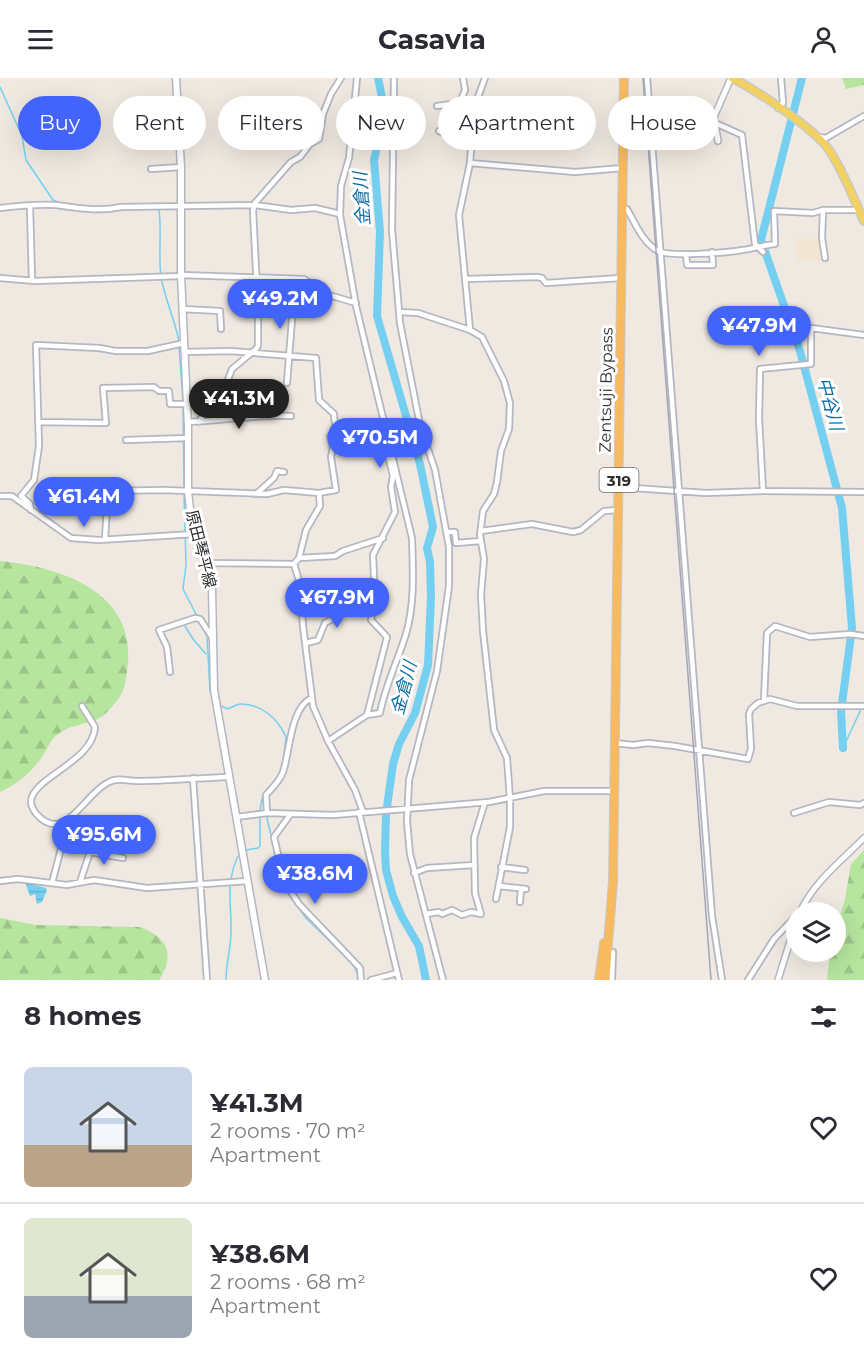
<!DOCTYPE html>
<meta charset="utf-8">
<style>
:root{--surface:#fff;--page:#f2f2f3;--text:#2b2b33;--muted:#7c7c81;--line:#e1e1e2;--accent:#4264fb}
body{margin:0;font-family:Montserrat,"Noto Sans JP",sans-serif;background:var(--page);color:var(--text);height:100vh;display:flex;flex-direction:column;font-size:22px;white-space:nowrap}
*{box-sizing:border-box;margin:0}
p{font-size:20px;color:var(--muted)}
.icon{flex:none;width:33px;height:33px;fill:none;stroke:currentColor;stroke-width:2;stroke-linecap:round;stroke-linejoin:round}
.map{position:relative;height:902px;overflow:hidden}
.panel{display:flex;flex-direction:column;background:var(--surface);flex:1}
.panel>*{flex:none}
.banner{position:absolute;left:18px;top:18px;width:828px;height:54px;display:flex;gap:12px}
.controls{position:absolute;left:786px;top:824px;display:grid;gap:12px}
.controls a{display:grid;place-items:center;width:60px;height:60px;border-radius:50%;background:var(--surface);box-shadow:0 6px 24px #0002;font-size:30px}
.price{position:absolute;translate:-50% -51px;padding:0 14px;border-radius:21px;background:var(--accent);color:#fff;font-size:20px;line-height:39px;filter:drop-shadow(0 2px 3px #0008)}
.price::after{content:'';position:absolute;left:50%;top:36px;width:18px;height:14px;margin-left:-9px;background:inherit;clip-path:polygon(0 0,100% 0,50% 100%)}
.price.current{background:#222;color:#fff}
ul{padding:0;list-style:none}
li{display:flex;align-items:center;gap:18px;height:150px;padding:0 24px}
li+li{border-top:2px solid var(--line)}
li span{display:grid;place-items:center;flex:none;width:168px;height:120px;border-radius:9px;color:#555}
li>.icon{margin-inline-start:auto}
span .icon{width:72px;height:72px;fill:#fffc;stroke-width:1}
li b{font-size:26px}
h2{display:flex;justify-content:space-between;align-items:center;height:72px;padding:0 24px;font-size:26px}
.tag{padding:0 21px;border-radius:27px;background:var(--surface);box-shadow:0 6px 24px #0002;font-size:21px;line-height:54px}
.tag.current{background:var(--accent);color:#fff}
header{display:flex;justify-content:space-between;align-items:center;height:78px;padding:0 24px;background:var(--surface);font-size:27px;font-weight:700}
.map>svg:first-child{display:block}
.education{fill:#f0e6d1}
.forest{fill:url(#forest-firs)}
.park{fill:url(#park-crowns)}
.water{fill:url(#water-rules)}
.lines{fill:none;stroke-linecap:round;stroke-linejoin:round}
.stream{stroke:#75cff0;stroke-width:1.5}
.river{stroke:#75cff0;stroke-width:8}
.minor-casing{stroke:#b4b7c1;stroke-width:8}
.tertiary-casing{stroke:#b4b7c1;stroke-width:8}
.secondary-casing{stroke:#b4b7c1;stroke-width:9}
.primary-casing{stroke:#c9c9c9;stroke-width:10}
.trunk-casing{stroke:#c9c9c9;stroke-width:10}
.minor{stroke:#fff;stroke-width:4.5}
.tertiary{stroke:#fff;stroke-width:5}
.secondary{stroke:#fff;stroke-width:6}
.primary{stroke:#f2d163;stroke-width:7}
.trunk{stroke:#f8ba60;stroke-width:8}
.rail{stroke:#a3a6b8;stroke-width:1.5}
.labels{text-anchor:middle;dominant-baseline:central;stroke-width:6;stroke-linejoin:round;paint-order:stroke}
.shield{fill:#fff;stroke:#6d6d6d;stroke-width:1.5}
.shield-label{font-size:15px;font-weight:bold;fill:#2e2e2e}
.street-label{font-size:16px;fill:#2e2e2e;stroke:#fff}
.water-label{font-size:18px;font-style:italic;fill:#0d6fa3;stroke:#fff}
</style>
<header><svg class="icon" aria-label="menu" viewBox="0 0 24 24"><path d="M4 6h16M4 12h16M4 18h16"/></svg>Casavia<svg class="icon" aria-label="person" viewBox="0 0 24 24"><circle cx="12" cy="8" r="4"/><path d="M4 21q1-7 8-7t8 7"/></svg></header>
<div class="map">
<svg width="864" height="902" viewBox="0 0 864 902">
<defs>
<pattern id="forest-firs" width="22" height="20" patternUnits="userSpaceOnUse" patternTransform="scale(1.5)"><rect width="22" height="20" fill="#b6e59e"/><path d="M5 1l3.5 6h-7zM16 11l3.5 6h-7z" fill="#9dc588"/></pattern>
<pattern id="park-crowns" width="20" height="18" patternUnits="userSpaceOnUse" patternTransform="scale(1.5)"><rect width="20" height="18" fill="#b6e59e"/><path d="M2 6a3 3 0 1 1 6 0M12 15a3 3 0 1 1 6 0" fill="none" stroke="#9dc588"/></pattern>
<pattern id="water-rules" width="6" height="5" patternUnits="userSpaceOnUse" patternTransform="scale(1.5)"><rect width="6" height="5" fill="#75cff0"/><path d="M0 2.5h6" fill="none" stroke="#66b2ce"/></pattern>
</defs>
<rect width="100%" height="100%" fill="#efe9e1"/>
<path class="education" d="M 797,161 L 820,161 L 822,181 L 821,183 L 796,182 Z"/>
<path class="forest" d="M 842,0 L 864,0 L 864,7 L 846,11 Z
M 0,483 C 59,489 134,512 128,585 C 126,599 126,613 116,624 C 111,630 103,639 96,642 C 83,647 68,647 57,657 C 50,662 47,672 42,679 C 31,695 17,706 0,714 Z
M 864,772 L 864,902 L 827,902 L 830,873 L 836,873 L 836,853 L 845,821 L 851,786 Z
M 0,840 L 36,847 L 139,849 C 167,858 176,877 159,902 L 0,902 Z"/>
<path class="park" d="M 686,32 L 710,39 L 711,44 L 688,46 Z"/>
<path class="water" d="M 25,804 L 46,810 L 47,812 L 42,824 L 37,826 L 35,816 L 30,818 Z"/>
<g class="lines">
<path class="stream" d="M 0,9 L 22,58 L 26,82 L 53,122 L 60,125
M 110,128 L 126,127
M 159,132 C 162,154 158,177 161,199 C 165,222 175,241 179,264
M 179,268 L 183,323
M 183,328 L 184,410
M 184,415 L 186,487 L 183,511 L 197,538
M 199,543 L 207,558 L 210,614
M 185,548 L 193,561 L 206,576
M 221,628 L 228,631 C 232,629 237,626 241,626 C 262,626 278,641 286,659 L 283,685
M 843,670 L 862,629
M 264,716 L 263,719 L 264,729
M 260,733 L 262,720
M 266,736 L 283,808 L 306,840 L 348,881
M 246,772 L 258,770 L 260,768 L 260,738
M 352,884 L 359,899
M 226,902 C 226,884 232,867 231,849 C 231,823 226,804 238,778"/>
<path class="river" d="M 378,0 L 384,29 L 383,44 L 374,82 L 380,154 L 377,238 L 420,386 L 433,449 L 427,470 L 430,484 L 431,519 L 428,587 L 415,635 L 399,666 L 393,686 L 386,736 L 385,774 L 386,792 L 393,818 L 402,839 L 419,868 L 426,902
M 802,0 L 761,162 L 800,273 L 842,430 L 852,550 L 841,633 L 843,670"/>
<defs>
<path id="minor" d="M 357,0 L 349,80 L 341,108 L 340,137 L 356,228 L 412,460 C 413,491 415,526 406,556 C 398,582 385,608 380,635 L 367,637
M 394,0 L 392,152 L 400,245 L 420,347 L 435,392 L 449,469 L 449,508 L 437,593 L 409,702 L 407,744 L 410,776 L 443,902
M 647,0 L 712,838 L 722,902
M 437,28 L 459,25
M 778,30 L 783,25 L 781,0
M 445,37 L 453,40
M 715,45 L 742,57 L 755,166 L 763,174
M 439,53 L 450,58
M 447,57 L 465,12 L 463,0
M 819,59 L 826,60 L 864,38
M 470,85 L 575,94 L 623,90
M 151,91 L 181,89
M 30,129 L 32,202
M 622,129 L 627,131 C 635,145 643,165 658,173 C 669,179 727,175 742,172 C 753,171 763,167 775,166 L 774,133 L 813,135 L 823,132 L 859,132
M 0,130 C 17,128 40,126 56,127 C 78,130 99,134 121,129 L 255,127 L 291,132 L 315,130 L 340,136
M 823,132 L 822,160 L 825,180
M 686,176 L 687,187 L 713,187 L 712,174
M 181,197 L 304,201 L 329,217 L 356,225
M 0,200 L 35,203 L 181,198
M 465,201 L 537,199 L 542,200 L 546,205 L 621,200
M 182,231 L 220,233 L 221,251
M 400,234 L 418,235 L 470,252 L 482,259 L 504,303 L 510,325 L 509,351 L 501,373 L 497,404 L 494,416 L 483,433 L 480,457 L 484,481 L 481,516 L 483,553 L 494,652 L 507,680 L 510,721 L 510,749 L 496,821
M 470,252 L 459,137 L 470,85 L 474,30 L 485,0
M 185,274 L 230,273 L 316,280 L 319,322 L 334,336 C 334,343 335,349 340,353 L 348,351 L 386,369 L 393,398 L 391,409 L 395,434 L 373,477 L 375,523 L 371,542 L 387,559 L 367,637 L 328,663
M 287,305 L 292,241 L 298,220 L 298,201
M 38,344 L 106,345 L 103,310 L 154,309 L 159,313 L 169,313 L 170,326 L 187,326
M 188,344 C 223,343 256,336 291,338
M 199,344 L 208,329 L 224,312 L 232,291 L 255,272 L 258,268 L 258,230 L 253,133 L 255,125 L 291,84 L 300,79 L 310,66 L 319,61 L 323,36 L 331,16 L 341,0
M 126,362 L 188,360
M 619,409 L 706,415 L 763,413 L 864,414
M 763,413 L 759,341 L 760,291 L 811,286 L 811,250 L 864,257
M 319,415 L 336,412 L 331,379 L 333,369 L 330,358 L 340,353
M 256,416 L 274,400 L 277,393 L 284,394
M 0,418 L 12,418 L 71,460 L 99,462 L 194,456
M 31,432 L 30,426 L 21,418 L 34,402 L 39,368 L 36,267 L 99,270 L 116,273 L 148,273 L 184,265
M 481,453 L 532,446 L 573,454 L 581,452 L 604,433 L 618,432
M 447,454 L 455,454 L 456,465 L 481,463
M 105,461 L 108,413 L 163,412 L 267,416 L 284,412 L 319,415 L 320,428 L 306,452 L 299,480 L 294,486
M 299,480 L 335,478 L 343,473 L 383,460
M 205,485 L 294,486
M 294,486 L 300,506 L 303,548 L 313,628 L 328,663 L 355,712 L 363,734
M 306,565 L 318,562 L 325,545 L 338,538 L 331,522
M 170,594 L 167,569 L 159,552 L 195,540 L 200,541 L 212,559
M 764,622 L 767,555 L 775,548 L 810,559 L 850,556 L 864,558
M 82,628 L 95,649 C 93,684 33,699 31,723 C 31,734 45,747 56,746 C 74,745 91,712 109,704 C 118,699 127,703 136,703 C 167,703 198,700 228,699
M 615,665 L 633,667 L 648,665 L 675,668 L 748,681 L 751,671 L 749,636 L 751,631 L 758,625 L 770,621 L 797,628 L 864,628
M 193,700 L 207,902
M 359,734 L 399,902
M 267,735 L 266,717 C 272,710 280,703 283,694 C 290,674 290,629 312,620
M 794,735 L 829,724 L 860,727 L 864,725
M 290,737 L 274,759 L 284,803 L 299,826 L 360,890 L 361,902
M 236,739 L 267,735 L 333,737 L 489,724 L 544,713 L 614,713
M 90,774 L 123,780
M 501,789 L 525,792
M 414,795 L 427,790 L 474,787
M 0,803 L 18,801 L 67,807 L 94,802 L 147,810 L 248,803
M 80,804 L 94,762 L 125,768
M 52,805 L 69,740
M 499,808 L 526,811
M 520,824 L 521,811
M 426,836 L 439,834 L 442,836 L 452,832 L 462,837 L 471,834 L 481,836 L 475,815 L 474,760 L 485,724
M 371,902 L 397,895
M 612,902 L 613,874
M 748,902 L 774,861 L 796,838"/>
<path id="tertiary" d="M 718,63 L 714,39 L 731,0
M 800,834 C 814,804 841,783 864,760
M 778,902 L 796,844"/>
<path id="secondary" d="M 176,0 L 181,89 L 181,197 L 188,349 L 188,414 L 192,448 L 208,493 L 212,511 L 214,612 L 265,902"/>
<path id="primary" d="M 732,0 C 756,12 814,50 829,72 C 843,92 853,120 864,143"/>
<path id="trunk" d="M 599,902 L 604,865
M 605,902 L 613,804 L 624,0"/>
</defs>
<use href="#minor" class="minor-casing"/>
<use href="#tertiary" class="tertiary-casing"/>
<use href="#secondary" class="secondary-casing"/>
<use href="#primary" class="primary-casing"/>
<use href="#trunk" class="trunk-casing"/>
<use href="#minor" class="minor"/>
<use href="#tertiary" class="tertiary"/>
<use href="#secondary" class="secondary"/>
<use href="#primary" class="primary"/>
<use href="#trunk" class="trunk"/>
<path class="rail" d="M 643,0 L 711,902"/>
</g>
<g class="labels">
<rect class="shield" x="599.5" y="390" width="39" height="24" rx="4.5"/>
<g class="shield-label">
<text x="619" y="402">319</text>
</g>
<g class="street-label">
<text transform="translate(606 312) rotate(-89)">Zentsuji Bypass</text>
<text transform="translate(201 471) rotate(76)">原田琴平線</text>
</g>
<g class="water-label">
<text transform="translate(362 121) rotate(-94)">金倉川</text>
<text transform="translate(830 326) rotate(75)">中谷川</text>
<text transform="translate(404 610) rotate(-75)">金倉川</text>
</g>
</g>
</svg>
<div class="controls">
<a><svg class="icon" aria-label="layers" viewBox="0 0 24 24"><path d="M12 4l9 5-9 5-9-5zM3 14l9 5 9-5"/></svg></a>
</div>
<b class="price" style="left:280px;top:252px">¥49.2M</b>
<b class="price" style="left:759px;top:279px">¥47.9M</b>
<b class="price current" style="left:239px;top:352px">¥41.3M</b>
<b class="price" style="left:380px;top:391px">¥70.5M</b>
<b class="price" style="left:84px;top:450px">¥61.4M</b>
<b class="price" style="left:337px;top:551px">¥67.9M</b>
<b class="price" style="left:104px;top:788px">¥95.6M</b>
<b class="price" style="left:315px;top:827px">¥38.6M</b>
<div class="banner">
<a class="tag current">Buy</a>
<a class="tag">Rent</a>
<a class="tag">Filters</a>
<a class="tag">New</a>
<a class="tag">Apartment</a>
<a class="tag">House</a>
</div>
</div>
<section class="panel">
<h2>8 homes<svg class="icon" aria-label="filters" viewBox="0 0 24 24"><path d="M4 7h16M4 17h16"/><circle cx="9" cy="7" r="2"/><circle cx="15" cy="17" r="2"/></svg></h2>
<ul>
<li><span style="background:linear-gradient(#c9d6e8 65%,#b9a48a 0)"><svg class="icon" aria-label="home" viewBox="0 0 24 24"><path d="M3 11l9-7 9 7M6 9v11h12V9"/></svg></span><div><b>¥41.3M</b><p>2 rooms · 70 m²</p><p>Apartment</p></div><svg class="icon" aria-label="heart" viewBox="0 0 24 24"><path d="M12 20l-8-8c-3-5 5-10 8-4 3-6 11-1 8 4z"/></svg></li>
<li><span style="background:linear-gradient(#dfe7d0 65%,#9aa5b1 0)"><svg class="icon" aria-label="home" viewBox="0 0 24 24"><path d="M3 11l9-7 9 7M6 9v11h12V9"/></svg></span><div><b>¥38.6M</b><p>2 rooms · 68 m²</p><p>Apartment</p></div><svg class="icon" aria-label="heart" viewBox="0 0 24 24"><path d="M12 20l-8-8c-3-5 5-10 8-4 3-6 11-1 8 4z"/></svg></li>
</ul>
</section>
